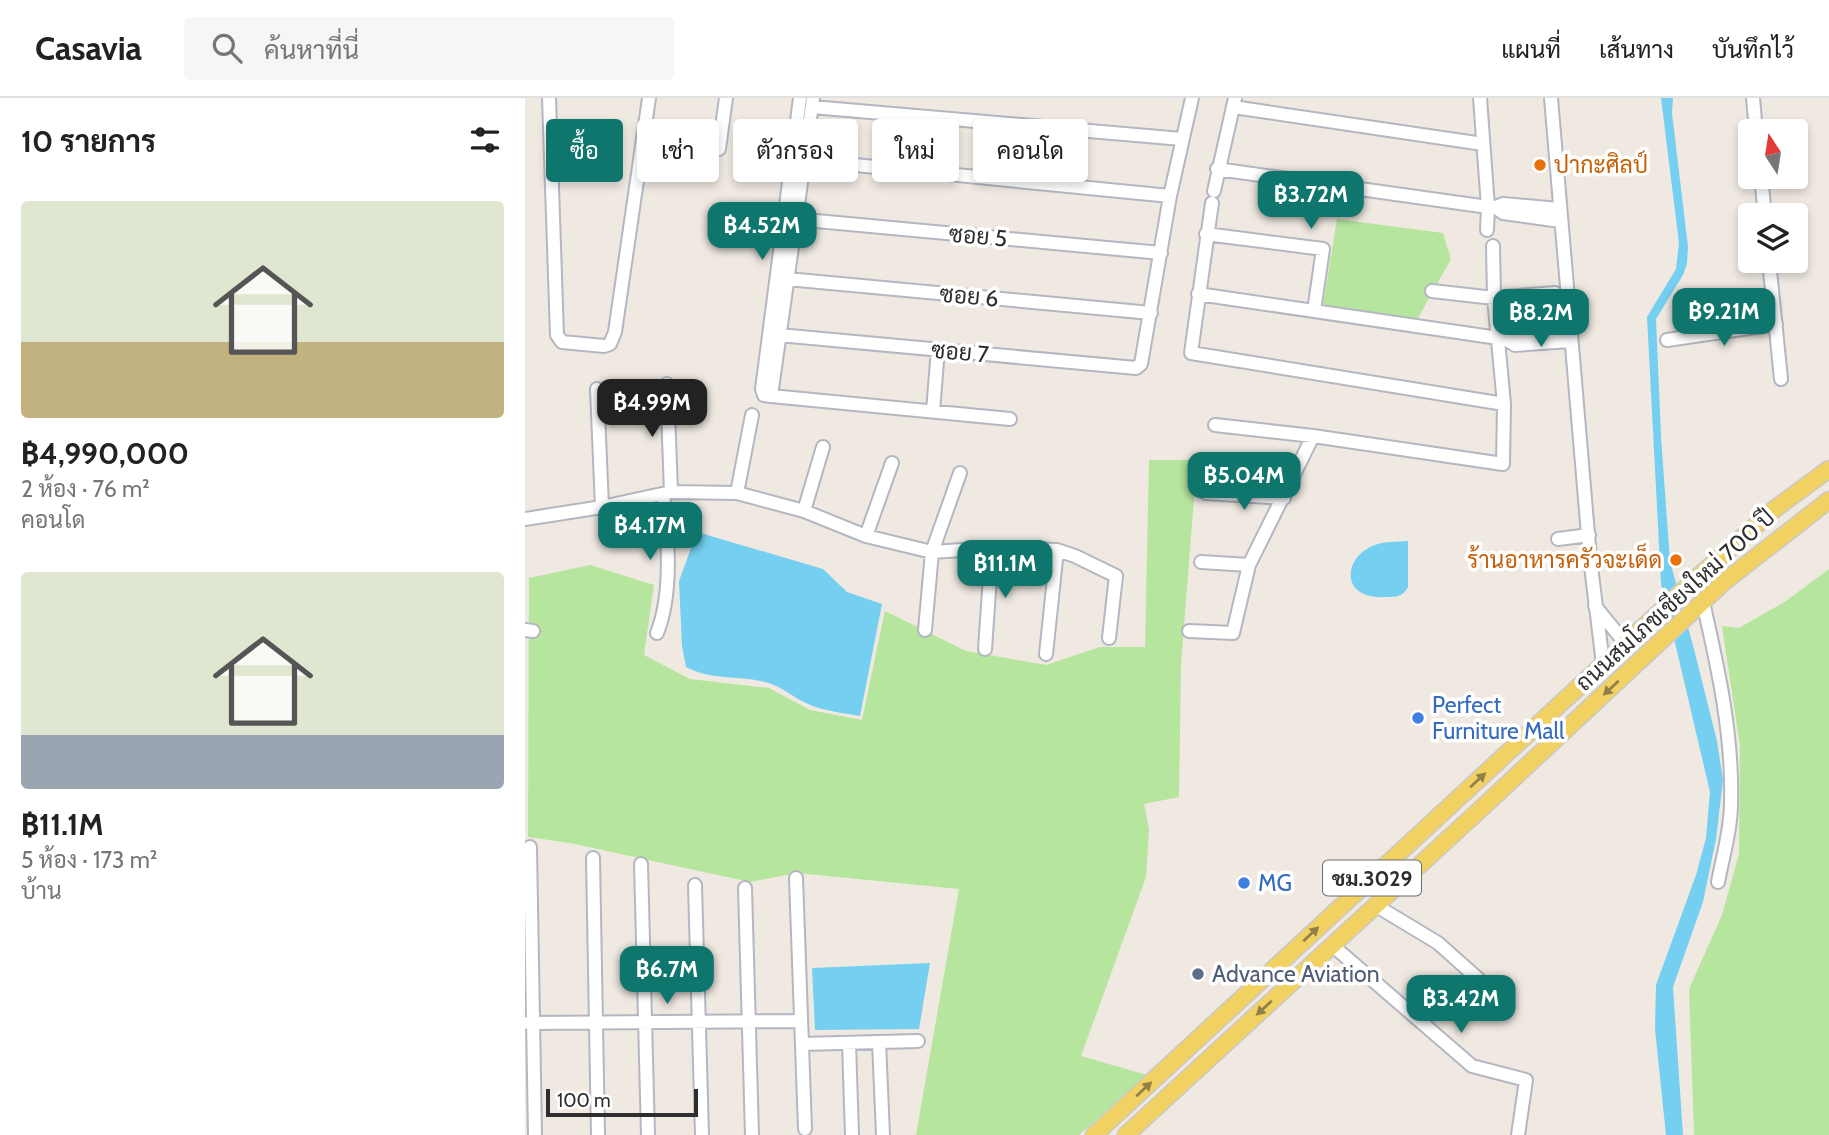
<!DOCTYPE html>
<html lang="th">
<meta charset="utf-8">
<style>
:root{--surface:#fff;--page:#f6f6f6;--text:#222;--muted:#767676;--line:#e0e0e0;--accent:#0f766e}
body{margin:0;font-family:Cabin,Sarabun,sans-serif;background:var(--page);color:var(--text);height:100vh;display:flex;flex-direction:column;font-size:26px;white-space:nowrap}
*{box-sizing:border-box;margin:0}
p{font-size:23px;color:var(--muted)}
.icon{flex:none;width:38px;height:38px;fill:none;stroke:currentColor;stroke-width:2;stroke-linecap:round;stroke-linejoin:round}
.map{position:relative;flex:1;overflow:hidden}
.sheet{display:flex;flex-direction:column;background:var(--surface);width:525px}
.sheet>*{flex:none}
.banner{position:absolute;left:21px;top:21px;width:665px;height:63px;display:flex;gap:14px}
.needle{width:46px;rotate:348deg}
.controls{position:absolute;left:1213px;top:21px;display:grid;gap:14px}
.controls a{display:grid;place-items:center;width:70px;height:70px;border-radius:7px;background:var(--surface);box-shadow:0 4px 10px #0003;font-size:35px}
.scale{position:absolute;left:21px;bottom:18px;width:152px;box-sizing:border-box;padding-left:7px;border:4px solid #2e2e2e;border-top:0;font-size:19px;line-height:24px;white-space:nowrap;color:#2e2e2e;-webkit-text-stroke:5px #fff;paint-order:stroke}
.price{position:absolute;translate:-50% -60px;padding:0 16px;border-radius:14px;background:var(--accent);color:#fff;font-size:23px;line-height:46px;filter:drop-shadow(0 2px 4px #0008)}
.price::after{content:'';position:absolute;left:50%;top:42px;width:21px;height:16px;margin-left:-10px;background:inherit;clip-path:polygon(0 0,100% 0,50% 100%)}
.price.current{background:#222;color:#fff}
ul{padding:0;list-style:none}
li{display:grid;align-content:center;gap:14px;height:371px;padding:0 21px}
li span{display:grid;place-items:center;height:217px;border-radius:7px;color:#555}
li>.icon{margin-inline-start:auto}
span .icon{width:126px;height:126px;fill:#fffc;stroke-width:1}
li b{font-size:30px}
h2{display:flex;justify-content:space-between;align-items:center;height:84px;padding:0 21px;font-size:30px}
.pill{padding:0 24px;border-radius:7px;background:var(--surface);box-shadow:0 4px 10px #0003;font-size:24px;line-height:63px}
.pill.current{background:var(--accent);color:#fff}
header{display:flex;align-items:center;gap:42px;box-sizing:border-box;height:98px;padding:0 35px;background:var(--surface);border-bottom:2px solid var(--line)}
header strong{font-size:33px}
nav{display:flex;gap:38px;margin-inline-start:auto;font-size:24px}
.search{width:490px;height:63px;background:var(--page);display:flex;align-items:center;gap:18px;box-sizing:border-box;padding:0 24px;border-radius:7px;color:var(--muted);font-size:26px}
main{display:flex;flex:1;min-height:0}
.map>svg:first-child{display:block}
.green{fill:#b6e59e}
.water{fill:#75cff0}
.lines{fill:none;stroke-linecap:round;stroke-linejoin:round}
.minor-casing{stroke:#b4b7c1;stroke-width:16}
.major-casing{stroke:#c9c9c9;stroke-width:19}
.minor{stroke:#fff;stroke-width:12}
.major{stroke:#f2d163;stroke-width:16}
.oneway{fill:#908048}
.food-dot{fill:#e8710a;stroke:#fff;stroke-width:2.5}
.shop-dot{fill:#3f7fe0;stroke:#fff;stroke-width:2.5}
.service-dot{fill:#5c6f8a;stroke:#fff;stroke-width:2.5}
.labels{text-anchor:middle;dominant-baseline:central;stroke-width:7;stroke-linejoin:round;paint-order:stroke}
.shield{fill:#fff;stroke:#6d6d6d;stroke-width:2}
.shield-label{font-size:21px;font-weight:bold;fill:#2e2e2e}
.food-label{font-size:23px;fill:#c56008;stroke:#fff;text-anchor:start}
.street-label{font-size:23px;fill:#2e2e2e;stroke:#fff}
.shop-label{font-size:23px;fill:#366cbe;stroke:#fff;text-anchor:start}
.service-label{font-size:23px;fill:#4e5e75;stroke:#fff;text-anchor:start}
</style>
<header>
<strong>Casavia</strong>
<div class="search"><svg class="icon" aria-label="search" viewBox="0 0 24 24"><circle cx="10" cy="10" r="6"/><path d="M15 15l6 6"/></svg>ค้นหาที่นี่</div>
<nav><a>แผนที่</a><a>เส้นทาง</a><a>บันทึกไว้</a></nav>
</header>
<main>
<section class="sheet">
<h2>10 รายการ<svg class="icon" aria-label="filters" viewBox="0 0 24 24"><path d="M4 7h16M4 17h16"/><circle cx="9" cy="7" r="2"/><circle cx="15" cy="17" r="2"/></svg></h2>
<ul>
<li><span style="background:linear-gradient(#dfe7d0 65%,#c2b280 0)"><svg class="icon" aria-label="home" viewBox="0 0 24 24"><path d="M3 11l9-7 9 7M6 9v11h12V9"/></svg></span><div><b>฿4,990,000</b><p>2 ห้อง · 76 m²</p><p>คอนโด</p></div></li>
<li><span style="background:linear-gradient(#dfe7d0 75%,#9aa5b1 0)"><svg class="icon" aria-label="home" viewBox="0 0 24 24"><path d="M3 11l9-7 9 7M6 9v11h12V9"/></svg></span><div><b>฿11.1M</b><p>5 ห้อง · 173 m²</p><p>บ้าน</p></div></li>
</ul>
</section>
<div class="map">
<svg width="1304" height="1037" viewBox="0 0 1304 1037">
<rect width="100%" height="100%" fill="#efe9e1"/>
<path class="green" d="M 812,121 L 918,135 L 926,161 L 892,222 L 798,207 Z
M 624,362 L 672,362 L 656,566 L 654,699 L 619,706 L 624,731 L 621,779 L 556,958 L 622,977 L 554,1037 L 391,1037 L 434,791 L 272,775 L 225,784 L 45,745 L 3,739 L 4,480 L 65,467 L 129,487 L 119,557 L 165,581 L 244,590 L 285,612 L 337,622 L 360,513 L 441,553 L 521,567 L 575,549 L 620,549 Z
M 1304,471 L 1304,1037 L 1169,1037 L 1164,891 L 1197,817 L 1214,756 L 1215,648 L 1197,528 L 1214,530 L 1261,503 Z"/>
<path class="water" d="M 1136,0 L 1148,0 L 1147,15 L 1163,149 L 1162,166 L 1158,177 L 1131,221 L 1136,339 L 1145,463 L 1170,555 L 1192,643 L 1198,682 L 1191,741 L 1178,804 L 1148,889 L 1158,1037 L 1141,1037 L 1130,931 L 1131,887 L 1171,777 L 1181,740 L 1185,694 L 1136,485 L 1122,219 L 1151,171 L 1154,145 Z
M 172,434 L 298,471 L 322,494 L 357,506 L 335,618 C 318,615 299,613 283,606 C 267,599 257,588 240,584 C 212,577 188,583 161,569 L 157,548 L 154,483 Z
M 883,443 L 883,489 C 878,499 871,499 860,499 C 814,502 818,458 850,447 C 860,443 872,444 883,443 Z
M 405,865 L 394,931 L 290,932 L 287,870 Z"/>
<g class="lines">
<defs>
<path id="minor" d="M 24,0 L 32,237 L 37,244 L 79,248 L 85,246 L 90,234 L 124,0
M 288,0 L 246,298 L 485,321
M 955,0 L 963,109 L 962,132
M 1026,0 L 1065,460 L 1078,566
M 1228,0 L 1231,33
M 287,9 L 657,41
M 708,9 L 958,46
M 194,51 L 201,0
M 279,62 L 645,98
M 692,71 L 963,109 L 970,109 L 978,106 L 1034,111
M 1236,79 L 1240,117
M 689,93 L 710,0
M 687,105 L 666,255 L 979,306
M 970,109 L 978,115 L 1035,123
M 270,121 L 636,155
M 681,136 L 798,151 L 789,213
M 1244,163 L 1256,281
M 262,181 L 626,215
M 907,193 L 969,200 L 1030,195
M 673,196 L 980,241 L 990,247 L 1045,243
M 254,237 L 611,270 L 616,266 L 645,98 L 667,0
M 980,241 L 991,236 L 1044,231
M 1142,242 L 1251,226
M 142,286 L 146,394
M 72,291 L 77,409
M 246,298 L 239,297 L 237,291 L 275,0
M 408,313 L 413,251
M 690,327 L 788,338 L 978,366 L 979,306 L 969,200 L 968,148
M 212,395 L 227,317
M 681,395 L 759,400
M 279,413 L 298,349
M 0,421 L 77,409 L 146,394 L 212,395 L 279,413 L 341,438 L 407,454 L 467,450 L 532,452 L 550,458 L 591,478 L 584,540
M 341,438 L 367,365
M 1033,441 L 1064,437
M 676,464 L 724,467
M 1178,504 C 1193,570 1208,637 1206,705 C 1206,731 1198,758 1193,784
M 1070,508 L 1100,545
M 0,532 L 8,533
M 400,532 L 407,454 L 435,375
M 664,533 L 708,535 L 724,467 L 788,338
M 132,535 C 148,495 143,438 138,396
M 460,551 L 467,450
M 521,556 L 532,452
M 5,749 L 10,1037
M 68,760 L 73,1037
M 116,766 L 123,1037
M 271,780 L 280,1031
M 170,787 L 177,1037
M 220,790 L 227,1037
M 850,807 L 913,845 L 969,895
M 807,847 L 947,968 L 1001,982 L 993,1037
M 3,925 L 276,923
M 354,944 L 358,1037
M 324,945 L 327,1037
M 277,946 L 393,943"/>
<path id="major" d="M 569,1037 L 1165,486 L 1247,413 L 1304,371
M 601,1037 L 960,707 L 1199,484 L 1304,402"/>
</defs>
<use href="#minor" class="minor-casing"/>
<use href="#major" class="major-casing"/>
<use href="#minor" class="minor"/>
<use href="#major" class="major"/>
</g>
<defs><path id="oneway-solid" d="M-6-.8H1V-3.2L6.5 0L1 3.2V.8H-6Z" transform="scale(1.75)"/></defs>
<g class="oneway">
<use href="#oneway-solid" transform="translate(1086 590) rotate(137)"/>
<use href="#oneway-solid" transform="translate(953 682) rotate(-43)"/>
<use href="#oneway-solid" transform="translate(786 836) rotate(-43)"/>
<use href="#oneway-solid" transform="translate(739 910) rotate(137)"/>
<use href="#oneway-solid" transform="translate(619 991) rotate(-43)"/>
</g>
<g class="food-dot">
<circle cx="1015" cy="67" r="7"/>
<circle cx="1151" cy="462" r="7"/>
</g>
<g class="shop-dot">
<circle cx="893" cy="620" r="7"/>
<circle cx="719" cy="785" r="7"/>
</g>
<circle class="service-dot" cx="673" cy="876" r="7"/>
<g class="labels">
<rect class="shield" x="798" y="762.5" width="98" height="35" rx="5"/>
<g class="shield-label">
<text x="847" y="780">ชม.3029</text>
</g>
<g class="food-label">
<text x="1029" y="67">ปากะศิลป์</text>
<text x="1137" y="462" text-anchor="end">ร้านอาหารครัวจะเด็ด</text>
</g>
<g class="street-label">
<text transform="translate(453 138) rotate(5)">ซอย 5</text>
<text transform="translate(444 198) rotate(5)">ซอย 6</text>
<text transform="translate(435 254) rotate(5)">ซอย 7</text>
<text transform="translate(1150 502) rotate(-42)">ถนนสมโภชเชียงใหม่ 700 ปี</text>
</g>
<g class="shop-label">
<text x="907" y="607">Perfect<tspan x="907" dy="26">Furniture Mall</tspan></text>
<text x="733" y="785">MG</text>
</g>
<g class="service-label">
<text x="687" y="876">Advance Aviation</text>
</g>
</g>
</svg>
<div class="controls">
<a><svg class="needle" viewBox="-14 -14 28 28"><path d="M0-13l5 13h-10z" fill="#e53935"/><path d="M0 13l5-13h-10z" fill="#767676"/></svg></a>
<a><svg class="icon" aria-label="layers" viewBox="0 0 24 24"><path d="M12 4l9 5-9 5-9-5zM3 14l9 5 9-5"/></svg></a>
</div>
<div class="scale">100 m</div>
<b class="price" style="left:786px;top:133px">฿3.72M</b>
<b class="price" style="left:237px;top:164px">฿4.52M</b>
<b class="price" style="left:1199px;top:250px">฿9.21M</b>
<b class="price" style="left:1016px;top:251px">฿8.2M</b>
<b class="price current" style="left:127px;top:341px">฿4.99M</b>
<b class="price" style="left:719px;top:414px">฿5.04M</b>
<b class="price" style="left:125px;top:464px">฿4.17M</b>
<b class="price" style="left:480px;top:502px">฿11.1M</b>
<b class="price" style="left:142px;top:908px">฿6.7M</b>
<b class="price" style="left:936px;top:937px">฿3.42M</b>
<div class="banner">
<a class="pill current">ซื้อ</a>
<a class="pill">เช่า</a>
<a class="pill">ตัวกรอง</a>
<a class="pill">ใหม่</a>
<a class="pill">คอนโด</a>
</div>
</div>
</main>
